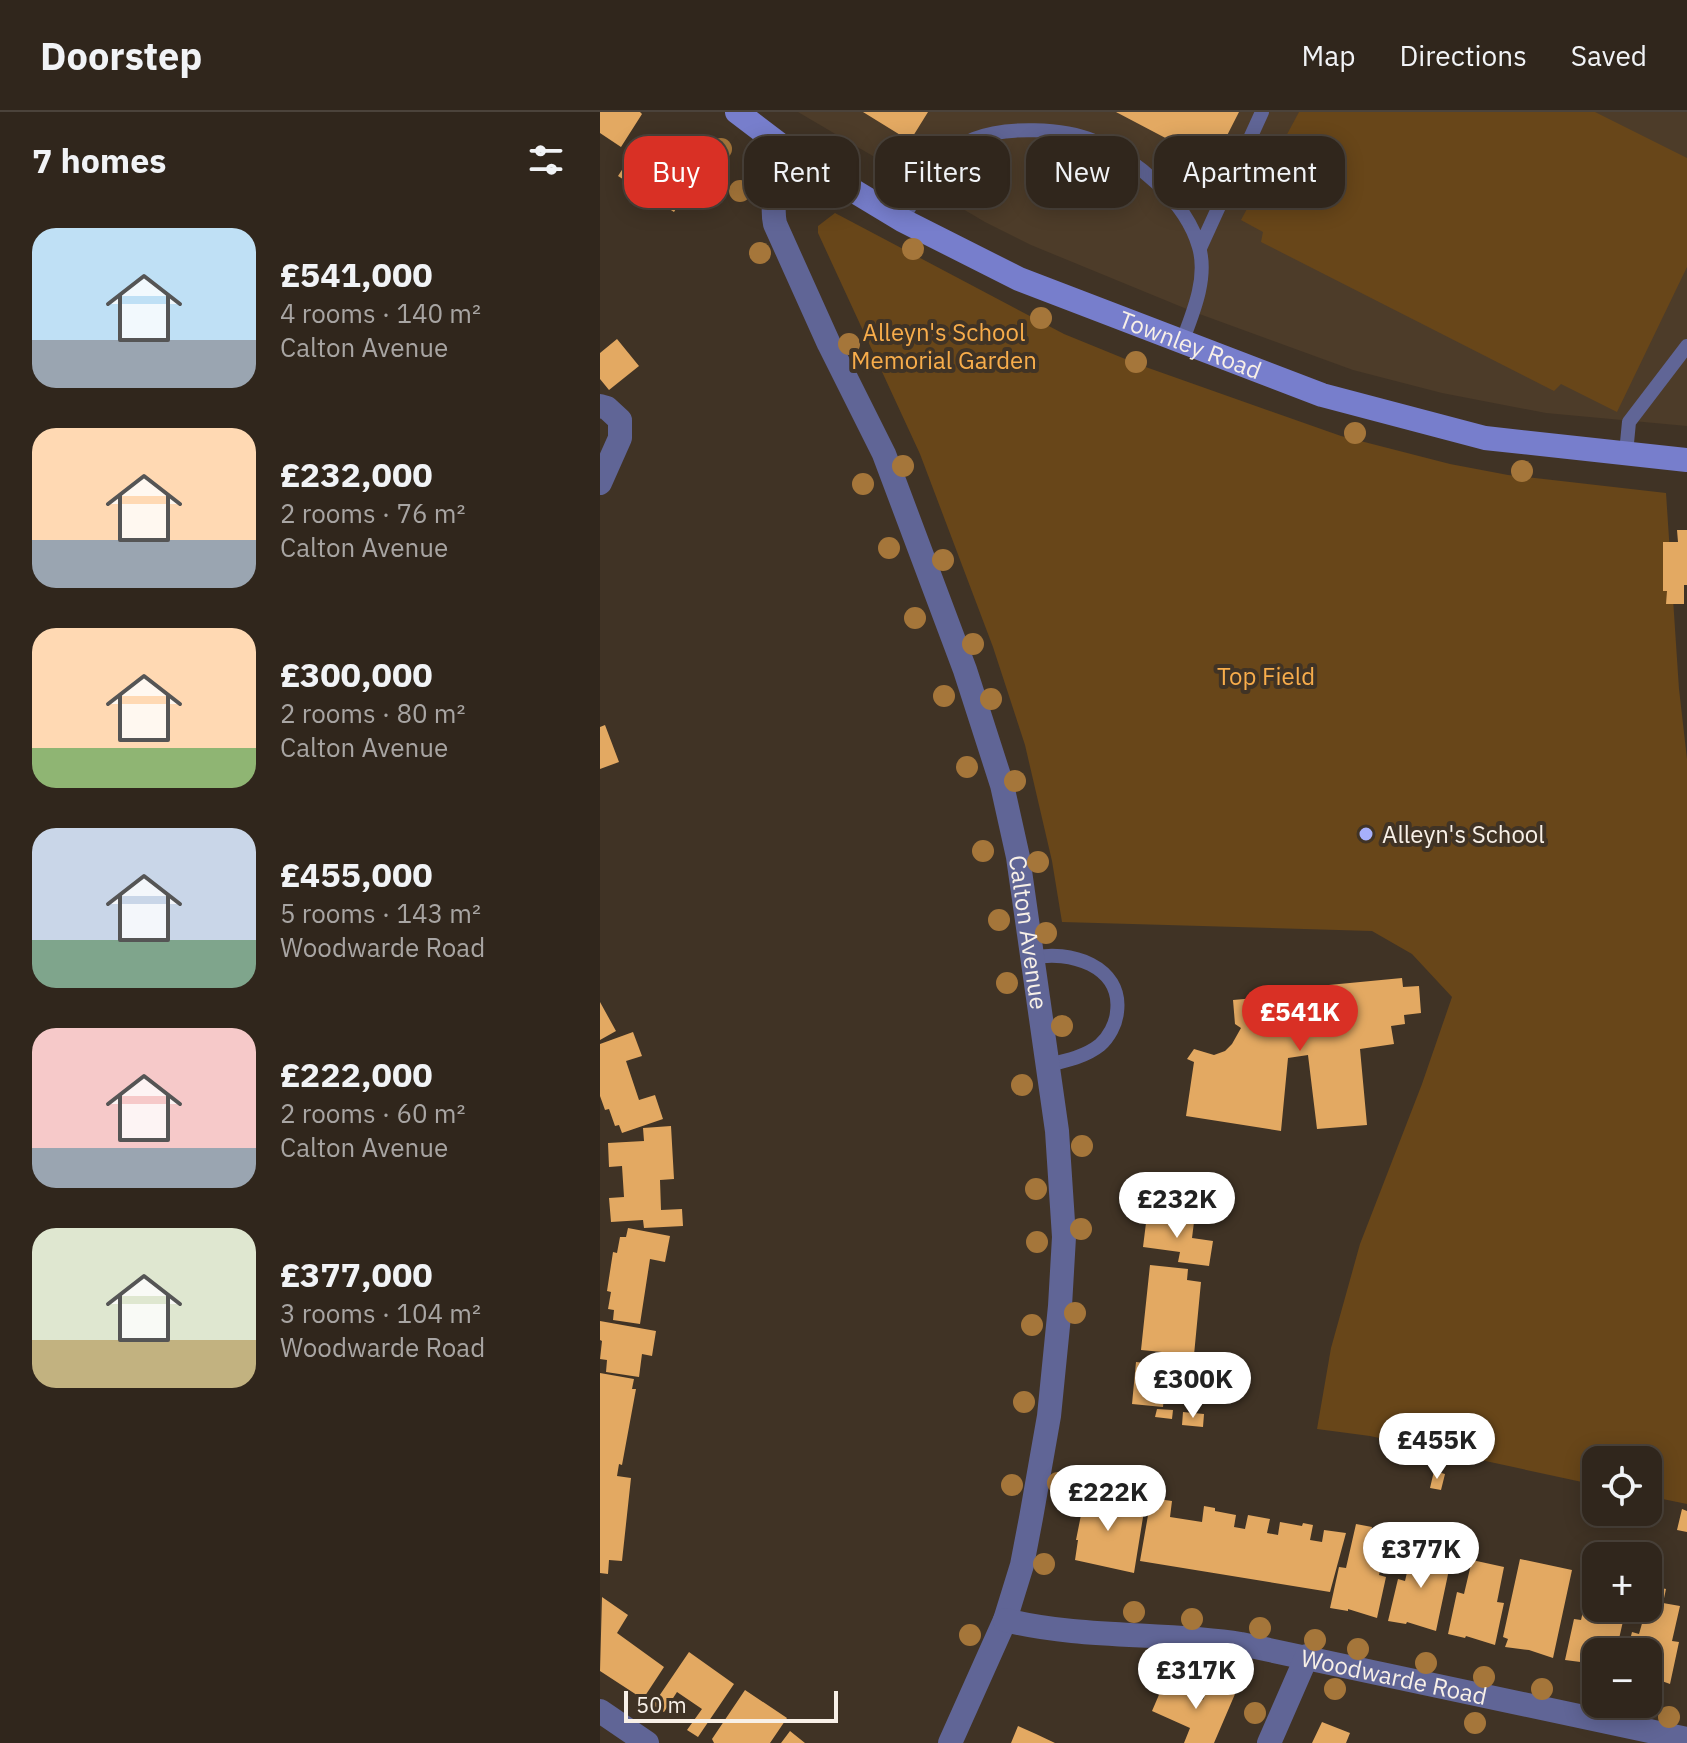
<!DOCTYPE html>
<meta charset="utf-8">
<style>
:root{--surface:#30261c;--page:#382e25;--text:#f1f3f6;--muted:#a8a5a3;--line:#4b433b;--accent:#d93025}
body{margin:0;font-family:"IBM Plex Sans",sans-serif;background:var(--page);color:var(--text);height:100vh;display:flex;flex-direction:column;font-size:30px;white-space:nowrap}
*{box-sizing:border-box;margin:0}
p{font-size:26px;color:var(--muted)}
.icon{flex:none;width:44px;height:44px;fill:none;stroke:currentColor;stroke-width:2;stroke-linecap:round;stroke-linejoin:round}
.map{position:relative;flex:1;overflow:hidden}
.panel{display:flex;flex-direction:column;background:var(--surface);width:600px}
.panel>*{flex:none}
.top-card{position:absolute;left:24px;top:24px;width:760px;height:72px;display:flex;gap:16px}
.tools{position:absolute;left:982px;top:1334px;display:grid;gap:16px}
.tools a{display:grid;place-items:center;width:80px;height:80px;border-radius:16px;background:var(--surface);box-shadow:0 4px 20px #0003,0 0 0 2px var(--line);font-size:40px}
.scale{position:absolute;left:24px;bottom:20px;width:214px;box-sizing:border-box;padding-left:8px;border:4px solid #f8f0e7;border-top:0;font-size:22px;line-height:28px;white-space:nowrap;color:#f8f0e7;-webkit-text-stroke:6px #403325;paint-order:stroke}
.price{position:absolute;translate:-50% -68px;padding:0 18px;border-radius:28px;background:#fff;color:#222;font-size:26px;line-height:52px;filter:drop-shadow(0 2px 4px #0008)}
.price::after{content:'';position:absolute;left:50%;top:48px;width:24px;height:18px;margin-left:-12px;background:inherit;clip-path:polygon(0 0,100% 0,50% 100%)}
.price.selected{background:var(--accent);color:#fff}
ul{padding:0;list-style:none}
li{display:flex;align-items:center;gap:24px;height:200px;padding:0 32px}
li span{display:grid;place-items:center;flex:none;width:224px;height:160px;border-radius:24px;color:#555}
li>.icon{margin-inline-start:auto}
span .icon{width:96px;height:96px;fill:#fffc;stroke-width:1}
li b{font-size:34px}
h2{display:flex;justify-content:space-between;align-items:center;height:96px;padding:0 32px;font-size:34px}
.chip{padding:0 28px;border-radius:24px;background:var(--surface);box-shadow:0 4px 20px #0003,0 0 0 2px var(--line);font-size:28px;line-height:72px}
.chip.selected{background:var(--accent);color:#fff}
header{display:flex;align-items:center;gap:48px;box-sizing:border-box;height:112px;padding:0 40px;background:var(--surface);border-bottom:2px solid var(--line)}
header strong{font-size:38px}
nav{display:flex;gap:44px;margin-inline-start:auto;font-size:28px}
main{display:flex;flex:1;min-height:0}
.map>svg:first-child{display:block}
.built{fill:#4d3c29}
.green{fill:#684619}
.building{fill:#e3a962}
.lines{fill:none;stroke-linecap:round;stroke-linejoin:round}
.lane{stroke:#606596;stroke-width:14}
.street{stroke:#606596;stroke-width:24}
.secondary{stroke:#777ecc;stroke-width:24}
.tree{fill:#a5763a}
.poi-dot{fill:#a7b0fc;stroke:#403325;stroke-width:3}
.labels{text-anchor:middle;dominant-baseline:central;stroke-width:8;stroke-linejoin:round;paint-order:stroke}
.park-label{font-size:24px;fill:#f8ad4b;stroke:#403325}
.street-label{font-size:24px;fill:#f8f0e7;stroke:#403325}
.poi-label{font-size:24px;fill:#f8f0e7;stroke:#403325;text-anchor:start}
</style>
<header>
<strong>Doorstep</strong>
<nav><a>Map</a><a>Directions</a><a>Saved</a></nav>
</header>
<main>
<section class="panel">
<h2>7 homes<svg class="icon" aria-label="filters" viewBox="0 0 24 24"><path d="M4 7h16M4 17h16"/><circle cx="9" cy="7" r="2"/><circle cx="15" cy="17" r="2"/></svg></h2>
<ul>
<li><span style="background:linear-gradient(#bfe0f5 70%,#9aa5b1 0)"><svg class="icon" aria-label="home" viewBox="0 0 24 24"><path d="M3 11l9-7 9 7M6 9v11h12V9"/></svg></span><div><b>£541,000</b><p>4 rooms · 140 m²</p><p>Calton Avenue</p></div></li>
<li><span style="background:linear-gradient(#ffd9b3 70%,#9aa5b1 0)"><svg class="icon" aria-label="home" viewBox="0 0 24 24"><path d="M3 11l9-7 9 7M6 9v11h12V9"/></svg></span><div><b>£232,000</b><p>2 rooms · 76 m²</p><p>Calton Avenue</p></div></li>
<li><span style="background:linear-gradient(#ffd9b3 75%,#8fb573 0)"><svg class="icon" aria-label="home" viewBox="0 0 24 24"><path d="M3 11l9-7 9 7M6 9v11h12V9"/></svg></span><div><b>£300,000</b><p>2 rooms · 80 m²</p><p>Calton Avenue</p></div></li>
<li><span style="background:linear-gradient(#c9d6e8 70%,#7fa58c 0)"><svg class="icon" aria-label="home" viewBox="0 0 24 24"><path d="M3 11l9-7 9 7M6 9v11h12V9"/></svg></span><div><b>£455,000</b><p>5 rooms · 143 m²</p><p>Woodwarde Road</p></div></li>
<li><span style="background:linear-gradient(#f6c9c9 75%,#9aa5b1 0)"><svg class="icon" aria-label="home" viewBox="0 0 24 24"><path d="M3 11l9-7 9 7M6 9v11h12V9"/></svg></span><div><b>£222,000</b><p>2 rooms · 60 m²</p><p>Calton Avenue</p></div></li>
<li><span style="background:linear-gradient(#dfe7d0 70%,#c2b280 0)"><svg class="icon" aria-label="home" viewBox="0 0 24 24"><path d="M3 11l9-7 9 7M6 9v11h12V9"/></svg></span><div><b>£377,000</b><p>3 rooms · 104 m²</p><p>Woodwarde Road</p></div></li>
</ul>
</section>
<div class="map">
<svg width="1087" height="1631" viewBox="0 0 1087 1631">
<rect width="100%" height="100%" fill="#403325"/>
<path class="built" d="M 198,0 L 1087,0 L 1087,314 L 946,301 L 842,281 L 753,258 L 594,200 L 431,133 L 385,110 Z"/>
<path class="green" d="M 699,0 L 995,0 L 1087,46 L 1087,155 L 1017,300 L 961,272 L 954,279 L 661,130 L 663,120 L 641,108 Z
M 235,101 L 464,222 L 540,253 L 741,324 L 850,352 L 908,363 L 1066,381 L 1079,577 L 1087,647 L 1087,1392 L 1048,1384 L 1048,1348 L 996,1348 L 996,1373 L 770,1324 L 717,1317 L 731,1236 L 760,1132 L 822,972 L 852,885 L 812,842 L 772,819 L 462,810 L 452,749 L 425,633 L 393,535 L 320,342 L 218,121 L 218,114 Z"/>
<path class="building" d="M 0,0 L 40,0 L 42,2 L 21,35 L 0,21 Z
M 263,0 L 328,0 L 310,29 Z
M 516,0 L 639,0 L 613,51 Z
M 40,30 L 95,66 L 74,100 L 18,64 Z
M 17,227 L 39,254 L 9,278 L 0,267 L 0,241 Z
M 1077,418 L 1087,418 L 1087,473 L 1084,473 L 1084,492 L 1066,492 L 1067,479 L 1063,479 L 1063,430 L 1078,430 Z
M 5,613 L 19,650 L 0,657 L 0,615 Z
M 802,866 L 803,875 L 819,874 L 821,901 L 804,903 L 805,912 L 791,914 L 794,932 L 760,937 L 767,1013 L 717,1017 L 708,943 L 688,946 L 681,1019 L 586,1004 L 594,950 L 587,947 L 594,937 L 614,943 L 625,939 L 632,932 L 641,916 L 635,912 L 633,888 L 688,883 L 687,877 Z
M 0,890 L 16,919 L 0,928 Z
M 33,920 L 42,944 L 26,949 L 39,988 L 55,983 L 63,1007 L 22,1021 L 19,1013 L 15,1014 L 9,997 L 5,998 L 0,984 L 0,932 Z
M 71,1014 L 74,1067 L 60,1068 L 61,1098 L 82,1097 L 83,1114 L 44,1116 L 43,1108 L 11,1110 L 9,1086 L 24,1085 L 22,1054 L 9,1055 L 8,1031 L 44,1029 L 43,1016 Z
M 547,1103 L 594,1110 L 592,1126 L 613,1129 L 609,1154 L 578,1150 L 580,1140 L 543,1135 Z
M 28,1116 L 70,1124 L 65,1150 L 50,1147 L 40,1212 L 13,1208 L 14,1198 L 8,1197 L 11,1180 L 7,1179 L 13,1140 L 17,1141 L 20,1125 L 26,1125 Z
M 550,1153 L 588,1157 L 587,1168 L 601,1170 L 594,1243 L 541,1238 Z
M 0,1209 L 56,1219 L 52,1244 L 42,1242 L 39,1265 L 6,1260 L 7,1248 L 0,1247 L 2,1229 L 0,1228 Z
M 536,1250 L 576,1254 L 574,1275 L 565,1274 L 563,1295 L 532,1292 Z
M 0,1261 L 34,1267 L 32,1277 L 36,1277 L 22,1353 L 19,1352 L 17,1364 L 31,1366 L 22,1449 L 9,1448 L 8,1462 L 0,1461 Z
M 557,1297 L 573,1298 L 572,1307 L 555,1305 Z
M 583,1300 L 604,1302 L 603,1315 L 582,1313 Z
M 834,1359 L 845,1362 L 841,1378 L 830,1376 Z
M 487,1373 L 510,1377 L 507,1397 L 519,1399 L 520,1395 L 544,1399 L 534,1461 L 475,1448 L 478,1428 L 476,1428 Z
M 551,1386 L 572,1389 L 570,1405 L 602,1410 L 604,1394 L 615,1396 L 615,1399 L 636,1403 L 634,1415 L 645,1417 L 648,1403 L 670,1407 L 667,1421 L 678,1423 L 680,1410 L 702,1414 L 703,1411 L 713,1413 L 710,1428 L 722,1430 L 724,1418 L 746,1421 L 730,1480 L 540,1449 Z
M 1082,1397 L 1087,1399 L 1087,1420 L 1077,1418 Z
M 756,1412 L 772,1415 L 770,1426 L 787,1429 L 779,1463 L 786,1465 L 777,1506 L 748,1497 L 748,1499 L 730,1496 L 739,1455 L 746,1456 Z
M 813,1435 L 845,1442 L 843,1451 L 850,1453 L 836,1519 L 807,1510 L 806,1512 L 788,1509 L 798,1467 L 805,1469 Z
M 920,1447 L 972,1458 L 953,1546 L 929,1538 L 905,1535 L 908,1527 L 903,1525 Z
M 872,1448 L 904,1455 L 897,1490 L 904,1491 L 895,1533 L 866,1524 L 865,1526 L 848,1522 L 857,1480 L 864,1482 Z
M 1048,1473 L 1066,1477 L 1063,1491 L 1080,1494 L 1072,1529 L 1079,1530 L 1070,1572 L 1048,1564 L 1048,1540 L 1027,1540 L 1032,1520 L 1039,1522 L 1043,1508 L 1032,1506 L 1035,1496 L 1048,1496 Z
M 989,1474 L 996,1476 L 996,1496 L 1026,1496 L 1016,1540 L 996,1540 L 996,1552 L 965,1548 L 974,1507 L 981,1508 Z
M 2,1485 L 28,1503 L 17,1521 L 64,1555 L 43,1587 L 0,1559 Z
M 89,1540 L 134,1572 L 98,1625 L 87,1618 L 102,1597 L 77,1580 L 64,1600 L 53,1593 Z
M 564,1571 L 603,1588 L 610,1571 L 635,1582 L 614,1631 L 584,1631 L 590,1616 L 552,1599 Z
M 145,1578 L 187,1606 L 170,1631 L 114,1631 L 112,1627 Z
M 722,1610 L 750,1621 L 746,1631 L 712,1631 Z
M 418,1614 L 436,1622 L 455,1631 L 411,1631 Z
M 190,1619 L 205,1631 L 181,1631 Z"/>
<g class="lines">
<path class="lane" d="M 302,108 C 320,77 340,42 374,27 C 405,14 464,16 494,29 C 537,48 586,89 599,135 C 608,166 593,201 582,230
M 600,136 L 662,0
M 1026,341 L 1029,310 L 1087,234
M 432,846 C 469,837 523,854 517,900 C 516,912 509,925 500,933 C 485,945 465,949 447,953"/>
<g class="street">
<path id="s1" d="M 191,41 C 180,64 170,87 175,112 L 229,232 L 284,342 L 365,558 L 402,673 L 418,745 L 457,1019 L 464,1125 L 460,1194 L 449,1304 L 431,1406 L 422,1453 L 405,1508 L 350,1631"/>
<path d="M 0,294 L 7,296 L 20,308 L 20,326 L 0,371"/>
<path id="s2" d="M 405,1508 C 481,1527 563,1520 641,1532 L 1087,1627"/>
<path d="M 0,1599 L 47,1631"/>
<path d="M 669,1631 L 707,1544"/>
</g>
<path class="secondary" id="s3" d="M 137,0 L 191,41 L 302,108 L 419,167 L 722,283 L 885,326 L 1087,348"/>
</g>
<g class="tree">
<circle cx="121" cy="37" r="11"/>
<circle cx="140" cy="79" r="11"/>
<circle cx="313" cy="137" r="11"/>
<circle cx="160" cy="141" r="11"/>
<circle cx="441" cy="206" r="11"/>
<circle cx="249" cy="232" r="11"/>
<circle cx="536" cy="250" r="11"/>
<circle cx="755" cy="321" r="11"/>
<circle cx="303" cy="354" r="11"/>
<circle cx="922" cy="359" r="11"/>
<circle cx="263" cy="372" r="11"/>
<circle cx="289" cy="436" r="11"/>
<circle cx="343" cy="448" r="11"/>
<circle cx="315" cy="506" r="11"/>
<circle cx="373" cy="532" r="11"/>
<circle cx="344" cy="584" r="11"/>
<circle cx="391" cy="587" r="11"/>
<circle cx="367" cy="655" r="11"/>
<circle cx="415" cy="669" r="11"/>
<circle cx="383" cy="739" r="11"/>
<circle cx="438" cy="750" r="11"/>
<circle cx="399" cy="808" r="11"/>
<circle cx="446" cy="821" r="11"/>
<circle cx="407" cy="871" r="11"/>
<circle cx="462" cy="914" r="11"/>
<circle cx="422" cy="973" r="11"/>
<circle cx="482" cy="1034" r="11"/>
<circle cx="436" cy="1077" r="11"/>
<circle cx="481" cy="1117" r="11"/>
<circle cx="437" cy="1130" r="11"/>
<circle cx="475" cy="1201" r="11"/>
<circle cx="432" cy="1213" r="11"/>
<circle cx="424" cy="1290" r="11"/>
<circle cx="458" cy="1371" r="11"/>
<circle cx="412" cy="1373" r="11"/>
<circle cx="444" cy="1452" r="11"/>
<circle cx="534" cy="1500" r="11"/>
<circle cx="592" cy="1507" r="11"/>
<circle cx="660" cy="1516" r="11"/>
<circle cx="370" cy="1523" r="11"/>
<circle cx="715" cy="1528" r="11"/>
<circle cx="758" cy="1537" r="11"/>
<circle cx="826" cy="1551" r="11"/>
<circle cx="572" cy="1554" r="11"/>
<circle cx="635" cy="1558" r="11"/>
<circle cx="884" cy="1565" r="11"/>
<circle cx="735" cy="1577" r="11"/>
<circle cx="942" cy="1577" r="11"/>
<circle cx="655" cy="1601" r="11"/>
<circle cx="1069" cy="1605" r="11"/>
<circle cx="875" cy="1611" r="11"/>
</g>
<circle class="poi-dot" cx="766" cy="722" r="8"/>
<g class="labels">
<g class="park-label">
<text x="344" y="220">Alleyn's School<tspan x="344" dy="28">Memorial Garden</tspan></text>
<text x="666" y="564">Top Field</text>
</g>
<g class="street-label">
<text stroke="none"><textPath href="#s3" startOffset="512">Townley Road</textPath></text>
<text stroke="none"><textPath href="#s1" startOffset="830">Calton Avenue</textPath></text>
<text stroke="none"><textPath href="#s2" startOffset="394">Woodwarde Road</textPath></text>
</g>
<g class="poi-label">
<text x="782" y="722">Alleyn's School</text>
</g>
</g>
</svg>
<div class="tools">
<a><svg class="icon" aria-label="locate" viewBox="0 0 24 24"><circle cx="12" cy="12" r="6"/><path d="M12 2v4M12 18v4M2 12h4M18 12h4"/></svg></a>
<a>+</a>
<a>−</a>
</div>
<div class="scale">50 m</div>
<b class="price selected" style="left:700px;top:941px">£541K</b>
<b class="price" style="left:577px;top:1128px">£232K</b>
<b class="price" style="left:593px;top:1308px">£300K</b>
<b class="price" style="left:837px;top:1369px">£455K</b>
<b class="price" style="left:508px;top:1421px">£222K</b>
<b class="price" style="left:821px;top:1478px">£377K</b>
<b class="price" style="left:596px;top:1599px">£317K</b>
<div class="top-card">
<a class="chip selected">Buy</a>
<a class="chip">Rent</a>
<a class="chip">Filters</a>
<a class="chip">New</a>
<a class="chip">Apartment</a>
</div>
</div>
</main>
